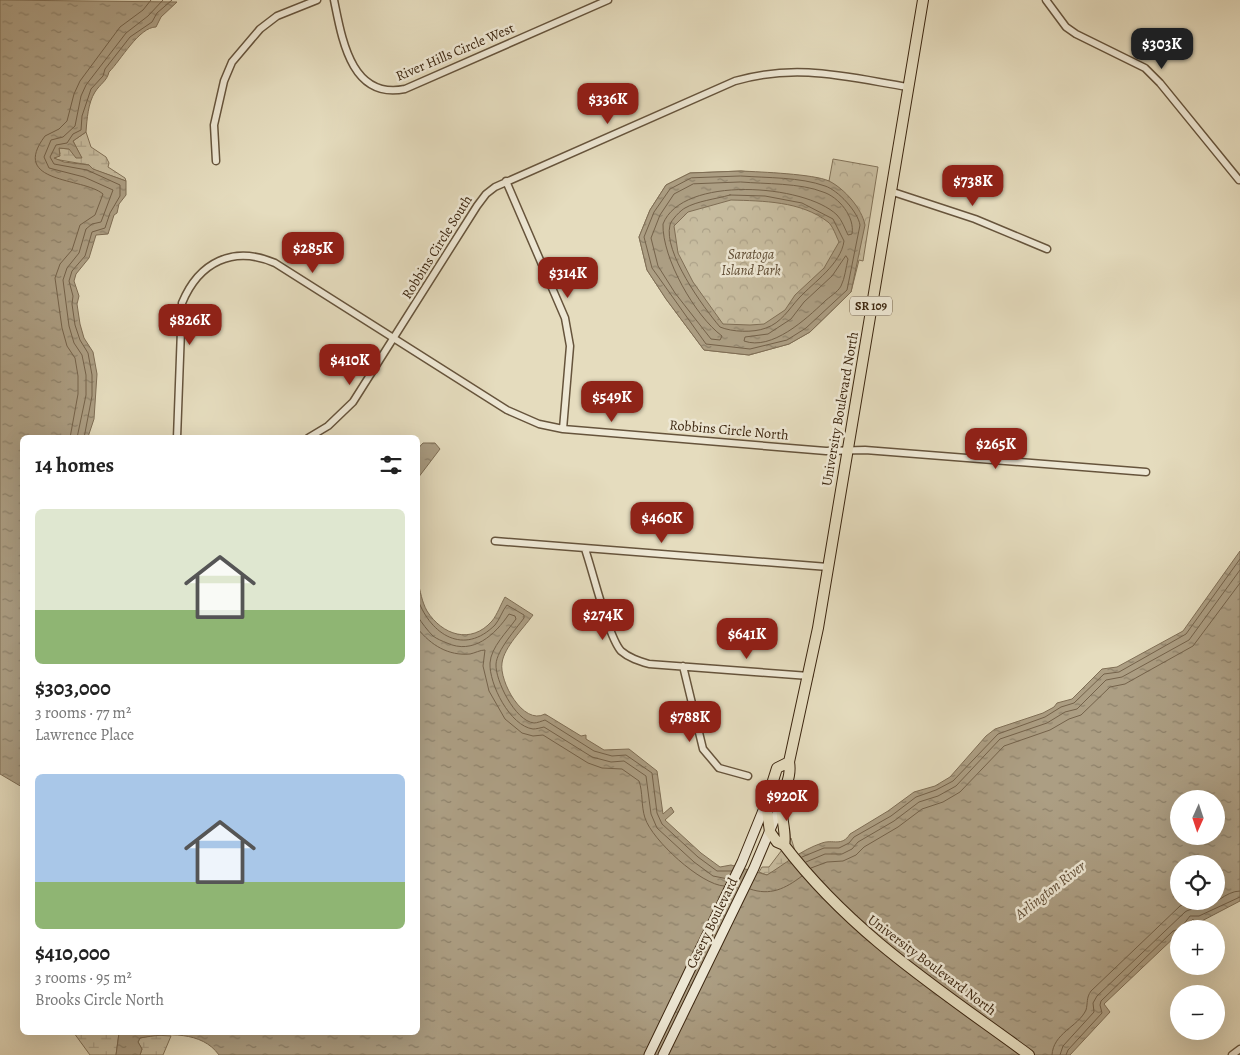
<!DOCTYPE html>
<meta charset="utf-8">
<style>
:root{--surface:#fff;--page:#f2f2f2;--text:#222;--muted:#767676;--accent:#8f2418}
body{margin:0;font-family:Alegreya,serif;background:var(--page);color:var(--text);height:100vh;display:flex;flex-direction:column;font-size:19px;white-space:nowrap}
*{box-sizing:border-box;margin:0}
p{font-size:16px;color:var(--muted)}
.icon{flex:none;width:28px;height:28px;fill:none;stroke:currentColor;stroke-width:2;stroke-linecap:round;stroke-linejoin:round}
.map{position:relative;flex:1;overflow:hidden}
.drawer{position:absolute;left:20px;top:435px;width:400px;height:600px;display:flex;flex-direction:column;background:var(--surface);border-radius:8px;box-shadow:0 5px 20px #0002}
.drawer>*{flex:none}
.needle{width:32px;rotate:183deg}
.buttons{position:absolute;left:1170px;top:790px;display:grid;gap:10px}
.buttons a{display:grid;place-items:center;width:55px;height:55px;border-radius:50%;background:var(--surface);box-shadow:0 5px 20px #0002;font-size:25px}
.price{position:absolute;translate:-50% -42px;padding:0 11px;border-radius:10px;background:var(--accent);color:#fff;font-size:16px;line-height:32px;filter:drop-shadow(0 1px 2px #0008)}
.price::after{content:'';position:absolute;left:50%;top:30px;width:15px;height:11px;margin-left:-8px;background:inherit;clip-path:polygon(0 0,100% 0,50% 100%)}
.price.selected{background:#222;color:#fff}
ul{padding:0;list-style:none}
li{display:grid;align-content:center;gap:10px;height:265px;padding:0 15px}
li span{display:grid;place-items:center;height:155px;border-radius:8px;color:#555}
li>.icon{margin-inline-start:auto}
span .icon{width:90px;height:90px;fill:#fffc;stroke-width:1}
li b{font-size:21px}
h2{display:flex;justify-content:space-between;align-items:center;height:60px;padding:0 15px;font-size:21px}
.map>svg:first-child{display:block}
.wetland{fill:url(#wetland-marsh);stroke:#827258}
.park{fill:url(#park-crowns);stroke:#827258}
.water{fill:url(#water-ripples);stroke:#7f6e55;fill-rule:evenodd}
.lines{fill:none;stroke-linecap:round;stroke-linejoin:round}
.shore{stroke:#74624a;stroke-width:1}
.street-casing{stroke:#66543c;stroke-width:9}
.secondary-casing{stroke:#3c2610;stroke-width:11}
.primary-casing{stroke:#3c2610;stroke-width:12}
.street{stroke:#eee8d5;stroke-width:6}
.secondary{stroke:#eee8d5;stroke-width:9}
.primary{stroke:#e5dcbe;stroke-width:10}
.labels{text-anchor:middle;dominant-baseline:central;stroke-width:5;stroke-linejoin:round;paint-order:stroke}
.shield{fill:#eee8d5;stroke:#71604b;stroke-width:1}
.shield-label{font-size:12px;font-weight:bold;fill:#3c2610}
.street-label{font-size:14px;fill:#3c2610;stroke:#eee8d5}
.park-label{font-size:14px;font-style:italic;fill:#5f4c34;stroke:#eee8d5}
.water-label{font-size:15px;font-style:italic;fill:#5e4a32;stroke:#eee8d5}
</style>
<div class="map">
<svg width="1240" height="1055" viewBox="0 0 1240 1055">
<defs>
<pattern id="wetland-marsh" width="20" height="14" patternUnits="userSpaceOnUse" patternTransform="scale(1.25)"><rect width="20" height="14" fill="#c8bda0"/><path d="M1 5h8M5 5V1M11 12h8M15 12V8" fill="none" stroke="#ada289"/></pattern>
<pattern id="park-crowns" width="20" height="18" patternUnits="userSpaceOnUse" patternTransform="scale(1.25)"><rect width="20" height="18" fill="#c8bda0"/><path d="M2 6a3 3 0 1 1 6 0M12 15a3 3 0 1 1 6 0" fill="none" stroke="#ada289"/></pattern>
<pattern id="water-ripples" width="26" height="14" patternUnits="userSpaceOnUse" patternTransform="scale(1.25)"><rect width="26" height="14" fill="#ac9e83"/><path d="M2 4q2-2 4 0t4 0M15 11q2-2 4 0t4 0" fill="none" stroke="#8d816a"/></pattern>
</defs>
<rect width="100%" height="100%" fill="#e5dcbe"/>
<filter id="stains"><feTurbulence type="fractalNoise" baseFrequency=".004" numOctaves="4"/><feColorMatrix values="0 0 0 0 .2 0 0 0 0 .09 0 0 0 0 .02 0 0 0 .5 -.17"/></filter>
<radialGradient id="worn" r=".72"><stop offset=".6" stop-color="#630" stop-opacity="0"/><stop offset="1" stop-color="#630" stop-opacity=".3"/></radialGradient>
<path class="wetland" d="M 86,132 L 91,147 L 106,157 L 109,163 L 108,167 L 125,178 L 126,181 L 92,169 L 89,165 L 54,159 L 60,154 L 59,148 L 69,149 L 81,157 L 73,141 Z
M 791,838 L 796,854 L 788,863 L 767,875 L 759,872 L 762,867 L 769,867 Z
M 74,1033 L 119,1033 L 116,1055 L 90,1055 Z
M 155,1035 L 171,1036 L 163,1055 L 140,1055 L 142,1049 L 138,1042 L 140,1038 Z"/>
<path class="park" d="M 833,159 L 878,167 L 863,261 L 859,260 L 851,292 L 810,332 L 789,344 L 749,355 L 704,350 L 666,299 L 647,270 L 639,237 L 650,210 L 666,185 L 690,173 L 741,171 L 829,181 Z"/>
<path class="water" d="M 0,0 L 177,2 L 161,17 L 156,27 C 139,27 121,60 109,72 C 107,81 100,84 95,92 C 88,103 87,119 86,132 L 73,141 L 82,158 L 76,158 L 69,149 L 59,148 L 60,156 L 54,158 L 64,162 L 89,165 L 93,169 L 126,181 L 126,195 L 119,204 L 117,213 L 114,215 L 108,234 L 96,235 L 89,258 L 76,274 L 74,281 L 79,296 L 77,304 L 80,324 L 84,338 L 93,352 L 97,374 L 94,419 L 88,437 L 22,438 L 22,787 L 0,774 Z
M 741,171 C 761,172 814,174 829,181 C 845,189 862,209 865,225 L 851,292 L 810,332 L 789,344 L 749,355 L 704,350 L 666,299 L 647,270 L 639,237 L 650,210 L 666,185 L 690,173 ZM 731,200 C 763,201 801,201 828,222 C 833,226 836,236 839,242 L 824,268 L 795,295 L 785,310 L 764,324 L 750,325 L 723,324 L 693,282 L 678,253 L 674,226 L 688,212 Z
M 423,443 L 435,443 L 440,449 L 418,478 C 417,468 414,450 423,443 Z
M 1240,551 L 1240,901 L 1196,924 L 1193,919 L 1183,929 L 1179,929 L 1179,933 L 1104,1004 L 1110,1012 L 1070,1055 L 219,1055 C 202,1031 167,1033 140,1038 L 138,1042 L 142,1049 L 140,1055 L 116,1055 L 119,1033 L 418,1032 L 418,581 C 420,591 422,602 427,611 C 442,635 471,645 492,621 C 497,615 501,604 505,597 L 533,615 C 523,629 504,647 502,663 C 499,681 523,726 545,714 L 581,736 L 586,735 L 586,739 L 604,750 L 629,749 L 657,771 L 663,814 L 671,807 L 674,812 L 665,820 L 701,853 L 720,867 L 731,865 L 767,875 C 785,864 801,850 822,843 C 833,839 842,847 850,834 L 888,811 L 914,792 L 935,786 L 950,777 L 986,736 L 995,729 L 1043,713 L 1054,707 L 1057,703 L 1072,699 L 1102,669 L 1117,667 L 1183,631 ZM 1179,799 L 1216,799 L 1216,836 L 1179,836 ZM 1179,864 L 1216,864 L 1216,901 L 1179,901 Z"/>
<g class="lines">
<path class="shore" d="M 741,176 C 768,178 800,177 825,186 C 838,190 858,212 860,225 L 847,290 L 806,328 L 787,340 L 750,349 L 706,344 L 652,268 L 644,237 L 654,212 L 670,189 L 691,178 Z
M 741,182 C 765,184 801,183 823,192 C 839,197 855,217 852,234 L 848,235 C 845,229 842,220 837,215 C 805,184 682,175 663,224 C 662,258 695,316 722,336 L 720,340 L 711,339 L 675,293 L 658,266 L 651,238 L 660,215 L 674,194 L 693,184 Z
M 730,195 L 765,196 L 802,203 L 833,219 L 844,241 C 841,264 814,282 799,298 C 789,309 781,323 766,328 C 753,333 732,332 720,327 C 703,307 663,252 670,225 C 671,220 681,210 685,208 C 697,201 716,199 730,195 Z
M 846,256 L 848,259 C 846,267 845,278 841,286 C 838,292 829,297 824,302 C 806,319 772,351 744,341 L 745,337 L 768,334 L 791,319 L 804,302 L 832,276 Z
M 70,438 L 78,394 L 78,376 L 75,358 L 67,346 L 62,328 L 55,278 L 60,264 L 72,250 L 80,225 L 95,215 L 103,194 C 83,177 9,184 45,136 L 59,129 L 67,121 L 74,94 L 80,81 L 120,27 L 143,10 L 151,0
M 77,438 L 86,395 L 86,375 L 82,355 L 74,343 L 69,326 L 63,280 L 67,268 L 79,253 L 86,229 L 92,224 L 101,222 L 113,190 L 84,177 L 49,168 L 44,157 L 51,140 L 63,137 L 75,126 L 81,96 L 86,85 L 126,33 L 148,16 L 163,0
M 84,438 L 92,396 L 92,375 L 88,353 L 80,340 L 75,325 L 72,304 L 73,296 L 69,281 L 72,271 L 85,256 L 92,232 L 105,228 L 110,213 L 120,196 L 120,185 L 87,170 L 54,164 L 50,157 L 56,145 L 67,143 L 73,134 L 81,130 L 82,116 L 91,89 L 103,76 L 105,69 L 130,37 L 152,22 L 157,13 L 172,0
M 418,600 C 431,635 464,656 495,625 C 500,619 502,611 507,605 L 524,615 L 524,618 C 516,629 497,650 496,664 C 495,680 515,721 534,723 C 537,723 542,721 545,720 L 594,751 L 612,756 L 626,755 L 652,773 L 657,813 L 662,824 L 698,857 L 717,871 L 732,871
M 418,617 C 422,623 427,630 433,636 C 437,639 442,641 447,643 C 473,655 495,635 509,614 L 515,616 L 516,619 C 507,632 491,647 490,663 C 489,684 510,726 533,729 C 536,729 540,728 544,727 L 592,757 L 611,762 L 624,761 L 646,776 L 651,814 L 657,828 L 694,862 L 713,876 L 728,879
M 418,629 C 431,645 448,656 470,654 C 475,653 480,650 485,650 L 483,666 L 489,691 L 505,719 L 522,733 L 533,736 L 543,735 L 588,763 L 602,768 L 622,769 L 639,781 C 643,792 641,806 645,818 C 652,840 701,885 724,886
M 802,857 L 824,848 L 839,848 L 849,843 L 854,837 L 891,816 L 916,797 L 936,790 L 953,781 L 998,734 L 1045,717 L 1061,707 L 1074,703 L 1104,674 L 1119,672 L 1186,634 L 1240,559
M 806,862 L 825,854 L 842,854 L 852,849 L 858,842 L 894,821 L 919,802 L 938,796 L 956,786 L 1000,739 L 1047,723 L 1065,712 L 1077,709 L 1106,680 L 1122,677 L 1189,640 L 1240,570
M 811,868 L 827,862 L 843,861 L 856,855 L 864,847 L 898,827 L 922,809 L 943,802 L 960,792 L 1004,746 L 1050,730 L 1069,719 L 1081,715 L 1110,687 L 1125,684 L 1193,646 L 1240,583
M 750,889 C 770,896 785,889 802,876
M 1180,929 L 1190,916 L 1199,916 L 1240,897
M 1052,1055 C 1053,1033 1078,1027 1086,1010 C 1088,1003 1086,998 1091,991 L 1180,906 L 1190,901
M 1060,1055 L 1063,1046 L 1094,1012 L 1093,1003 L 1097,996 L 1185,912 C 1191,908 1194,910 1200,909 C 1214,907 1225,891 1240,891
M 1066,1055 L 1068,1050 L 1102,1013 L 1100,1005 L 1101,1001 L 1173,931 L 1179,929"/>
<defs>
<path id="street" d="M 334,0 C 342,39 351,100 405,89 L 608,0
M 1046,0 L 1066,27 L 1076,34 L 1145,68 L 1160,83 L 1239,180
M 216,161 L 214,125 L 224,81 L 232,62 L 260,29 L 277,16 L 317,0
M 506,181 L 565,318 L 570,346 L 563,429
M 890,191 L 975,219 L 1047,249
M 177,438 L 182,303 C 199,262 233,245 275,263 L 507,410 L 539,424 L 563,429 L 826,451 L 865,450 L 1146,472
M 308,438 L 328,426 L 353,402 L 477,206 L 486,194 L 495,187 L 735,81 C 797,63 846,77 908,87
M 495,541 L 828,567
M 585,549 C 593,572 608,636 621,651 C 629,658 639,661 649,664 L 809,676
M 683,666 L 703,749 L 719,768 L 748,776
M 1232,1055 L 1240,1049"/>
<path id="secondary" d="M 649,1055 L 742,862 L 766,803
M 663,1055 L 754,868 L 781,804"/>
<path id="primary" d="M 789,762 L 777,768 L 766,803 L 770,832 L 777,842 L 784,845 C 853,935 939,989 1029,1055
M 784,845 C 787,838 781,815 781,805 C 783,789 792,778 789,762 L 818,628 L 923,0"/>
</defs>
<use href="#street" class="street-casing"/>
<use href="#secondary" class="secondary-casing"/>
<use href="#primary" class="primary-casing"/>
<use href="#street" class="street"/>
<use href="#secondary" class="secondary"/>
<use href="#primary" class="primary"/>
</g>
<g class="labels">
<rect class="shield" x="850" y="296.5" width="42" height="19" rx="4"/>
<g class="shield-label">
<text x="871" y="306">SR 109</text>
</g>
<g class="street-label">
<text transform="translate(455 52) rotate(-23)">River Hills Circle West</text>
<text transform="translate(437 247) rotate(-58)">Robbins Circle South</text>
<text transform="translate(840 409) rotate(-80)">University Boulevard North</text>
<text transform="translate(729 430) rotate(5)">Robbins Circle North</text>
<text transform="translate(712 923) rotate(-64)">Cesery Boulevard</text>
<text transform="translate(932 965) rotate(37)">University Boulevard North</text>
</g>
<g class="park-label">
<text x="751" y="254">Saratoga<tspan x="751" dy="16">Island Park</tspan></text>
</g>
<g class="water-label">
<text transform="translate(1050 890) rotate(-38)">Arlington River</text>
</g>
</g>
<rect width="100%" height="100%" filter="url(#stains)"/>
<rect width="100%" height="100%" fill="url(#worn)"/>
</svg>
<div class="buttons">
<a><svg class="needle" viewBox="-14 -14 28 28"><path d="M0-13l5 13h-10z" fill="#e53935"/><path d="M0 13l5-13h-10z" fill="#767676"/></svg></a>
<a><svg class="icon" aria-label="locate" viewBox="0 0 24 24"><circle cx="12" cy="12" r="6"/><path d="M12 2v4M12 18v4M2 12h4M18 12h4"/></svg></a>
<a>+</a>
<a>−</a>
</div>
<b class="price selected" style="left:1162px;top:70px">$303K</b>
<b class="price" style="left:608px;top:125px">$336K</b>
<b class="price" style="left:973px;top:207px">$738K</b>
<b class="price" style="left:313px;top:274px">$285K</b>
<b class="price" style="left:568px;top:299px">$314K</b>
<b class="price" style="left:190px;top:346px">$826K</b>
<b class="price" style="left:350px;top:386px">$410K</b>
<b class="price" style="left:612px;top:423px">$549K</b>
<b class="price" style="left:996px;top:470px">$265K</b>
<b class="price" style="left:662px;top:544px">$460K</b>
<b class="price" style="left:603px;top:641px">$274K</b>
<b class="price" style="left:747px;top:660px">$641K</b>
<b class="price" style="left:690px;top:743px">$788K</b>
<b class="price" style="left:787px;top:822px">$920K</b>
<section class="drawer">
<h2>14 homes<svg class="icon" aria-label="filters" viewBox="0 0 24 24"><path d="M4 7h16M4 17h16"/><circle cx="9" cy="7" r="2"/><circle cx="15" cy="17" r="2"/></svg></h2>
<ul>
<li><span style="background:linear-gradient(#dfe7d0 65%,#8fb573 0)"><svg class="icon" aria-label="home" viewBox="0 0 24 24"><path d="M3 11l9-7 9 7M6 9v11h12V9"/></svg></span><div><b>$303,000</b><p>3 rooms · 77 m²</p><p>Lawrence Place</p></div></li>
<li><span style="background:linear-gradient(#a9c7e8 70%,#8fb573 0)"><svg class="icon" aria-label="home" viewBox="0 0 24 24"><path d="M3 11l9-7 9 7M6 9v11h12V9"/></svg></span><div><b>$410,000</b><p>3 rooms · 95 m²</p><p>Brooks Circle North</p></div></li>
</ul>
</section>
</div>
